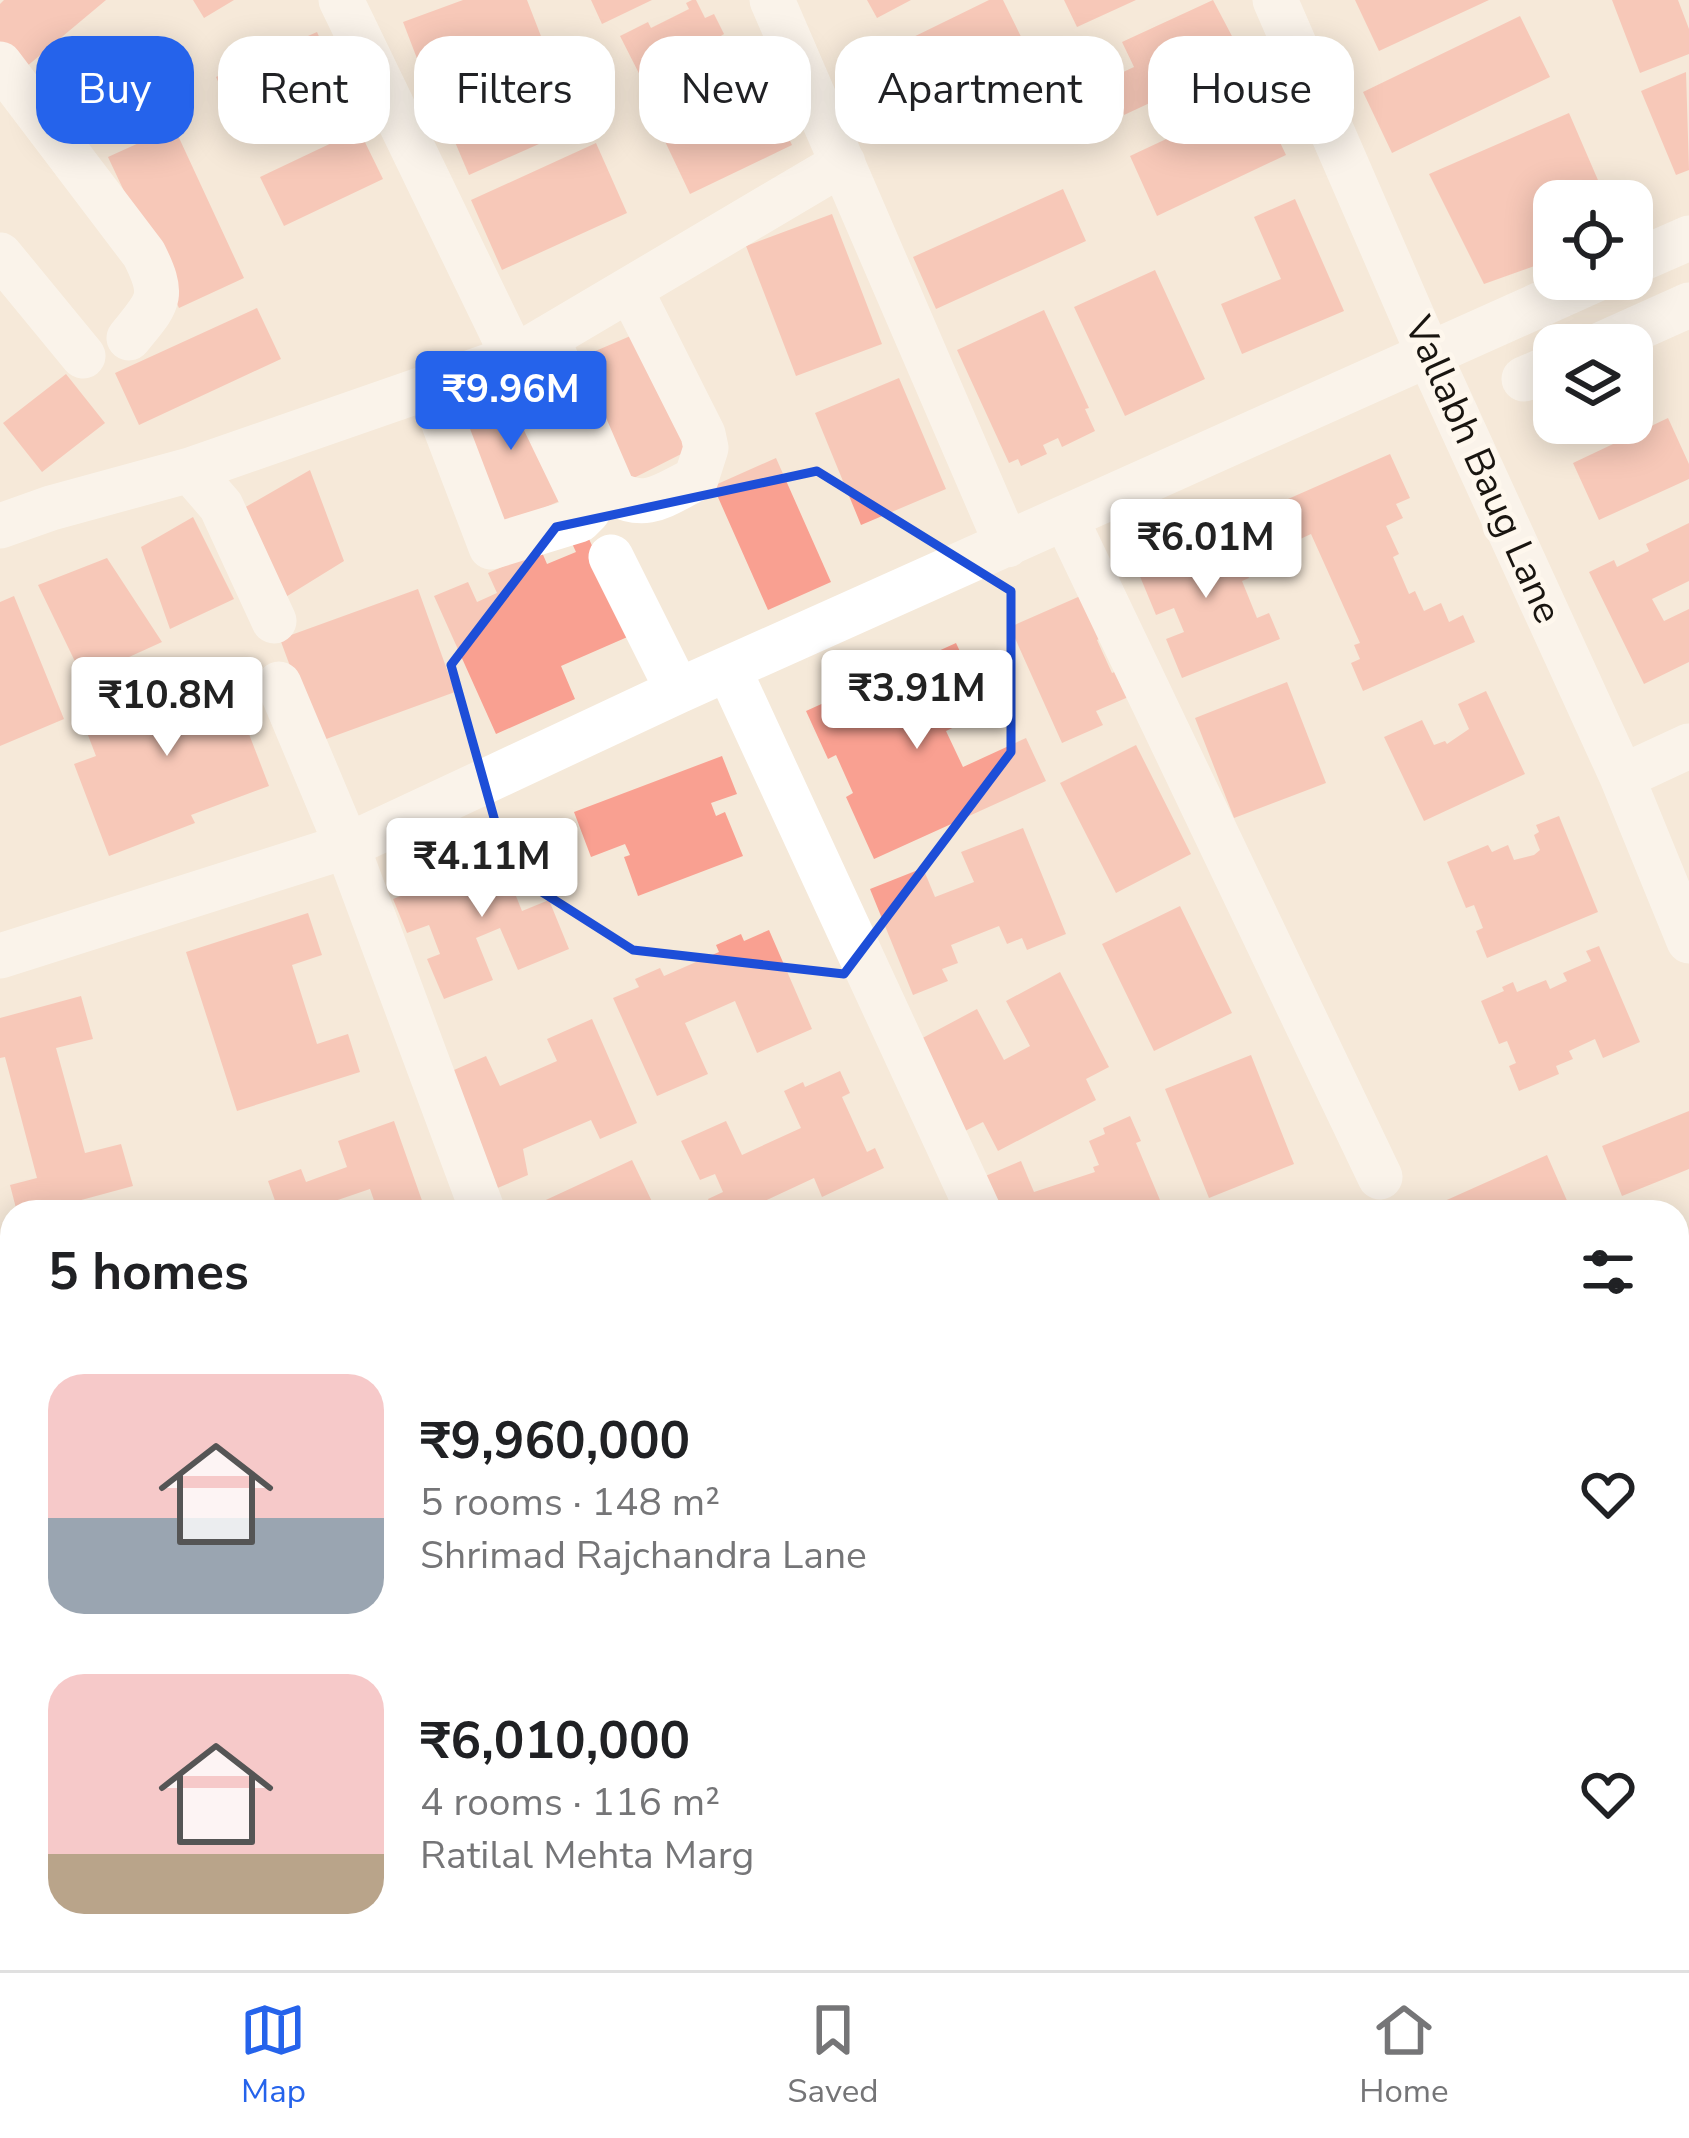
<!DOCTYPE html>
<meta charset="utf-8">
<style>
:root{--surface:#fff;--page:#f6f6f6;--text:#202124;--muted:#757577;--line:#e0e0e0;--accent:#2563eb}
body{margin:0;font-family:"Nunito Sans",sans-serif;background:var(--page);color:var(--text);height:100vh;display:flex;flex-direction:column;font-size:45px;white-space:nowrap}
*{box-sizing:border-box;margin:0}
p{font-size:39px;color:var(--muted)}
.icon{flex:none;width:66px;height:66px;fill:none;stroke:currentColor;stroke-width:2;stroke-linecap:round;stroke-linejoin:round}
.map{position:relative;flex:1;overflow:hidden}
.side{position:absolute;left:0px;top:1200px;width:1689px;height:771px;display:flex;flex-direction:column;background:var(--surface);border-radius:36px 36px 0 0;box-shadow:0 6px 30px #0003}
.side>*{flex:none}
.banner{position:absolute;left:36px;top:36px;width:1617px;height:108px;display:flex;gap:24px}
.fabs{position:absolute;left:1533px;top:180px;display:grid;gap:24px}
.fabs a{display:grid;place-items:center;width:120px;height:120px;border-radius:24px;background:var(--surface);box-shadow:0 6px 30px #0003;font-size:60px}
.price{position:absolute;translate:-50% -102px;padding:0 27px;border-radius:12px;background:#fff;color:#222;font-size:39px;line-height:78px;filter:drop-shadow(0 3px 6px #0008)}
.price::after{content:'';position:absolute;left:50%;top:72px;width:36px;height:27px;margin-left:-18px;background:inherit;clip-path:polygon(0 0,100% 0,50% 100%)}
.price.current{background:var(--accent);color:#fff}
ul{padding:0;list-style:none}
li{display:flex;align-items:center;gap:36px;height:300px;padding:0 48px}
li span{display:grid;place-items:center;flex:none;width:336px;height:240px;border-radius:36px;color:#555}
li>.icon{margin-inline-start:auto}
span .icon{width:144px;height:144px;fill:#fffc;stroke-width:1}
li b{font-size:51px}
h2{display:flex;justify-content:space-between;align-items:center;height:144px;padding:0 48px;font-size:51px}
.pill{padding:0 42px;border-radius:36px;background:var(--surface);box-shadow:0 6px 30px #0003;font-size:42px;line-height:108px}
.pill.current{background:var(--accent);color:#fff}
.menu{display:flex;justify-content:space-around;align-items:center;height:168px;border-top:3px solid var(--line);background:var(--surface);font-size:33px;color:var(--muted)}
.menu a{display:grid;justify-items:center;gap:6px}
.menu .current{color:var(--accent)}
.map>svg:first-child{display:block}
.park{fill:url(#park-crowns)}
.building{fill:#f9a091}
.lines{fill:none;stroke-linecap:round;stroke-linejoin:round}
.minor{stroke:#fff;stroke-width:45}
.marked{fill:none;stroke:#1d4ed8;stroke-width:9;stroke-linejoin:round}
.labels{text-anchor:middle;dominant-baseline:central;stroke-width:10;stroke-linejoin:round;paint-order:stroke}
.street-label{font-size:39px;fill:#191510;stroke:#fef7ed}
</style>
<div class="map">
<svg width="1689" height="1970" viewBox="0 0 1689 1970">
<defs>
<pattern id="park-crowns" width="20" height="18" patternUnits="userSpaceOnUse" patternTransform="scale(3)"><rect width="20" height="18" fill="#a1e2b4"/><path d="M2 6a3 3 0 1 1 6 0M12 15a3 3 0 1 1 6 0" fill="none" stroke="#8ac19a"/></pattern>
</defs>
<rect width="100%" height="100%" fill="#f5e9d9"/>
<path class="park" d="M 0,1527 L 12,1542 L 12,1857 L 0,1858 Z"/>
<path class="building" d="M 4,0 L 106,0 L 20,72 L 0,48 L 0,4 Z
M 193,0 L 234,0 L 204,18 Z
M 463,0 L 527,0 L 544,44 L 428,87 L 403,22 Z
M 591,0 L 652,0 L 602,24 Z
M 692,0 L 696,0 L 705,18 L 714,14 L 724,34 L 716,39 L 727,61 L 714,68 L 710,61 L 676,78 L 680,85 L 652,99 L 620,36 L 648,22 L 651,28 L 689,9 L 686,3 Z
M 867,0 L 911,0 L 877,18 Z
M 989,0 L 1003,0 L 1028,51 L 878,124 L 850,68 Z
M 1064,0 L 1136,0 L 1077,27 Z
M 1213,0 L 1244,59 L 1124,115 L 1108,79 L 1134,67 L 1122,42 Z
M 1355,0 L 1489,0 L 1379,51 Z
M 1612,0 L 1678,0 L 1689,29 L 1689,54 L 1640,73 Z
M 1520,16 L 1550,77 L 1392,153 L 1363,92 Z
M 317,32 L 339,81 L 239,127 L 216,77 Z
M 91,52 L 132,109 L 72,152 L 31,95 Z
M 569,67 L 593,120 L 469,175 L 446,121 Z
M 1686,72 L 1689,170 L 1676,175 L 1641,91 Z
M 763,85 L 792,145 L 690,194 L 661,133 L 681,124 L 685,133 L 693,130 L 697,120 L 734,103 L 738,112 L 747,108 L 740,95 Z
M 1258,96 L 1286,155 L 1157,216 L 1130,156 Z
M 1569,113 L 1607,201 L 1554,201 L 1554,259 L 1484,284 L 1429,174 Z
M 174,127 L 244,278 L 179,308 L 108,157 Z
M 359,130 L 383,179 L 284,226 L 260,177 Z
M 596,143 L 627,213 L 502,270 L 471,200 Z
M 1063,189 L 1086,241 L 936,309 L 913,257 Z
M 1295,199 L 1344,311 L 1242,354 L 1221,304 L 1281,279 L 1254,217 Z
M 832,214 L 882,344 L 796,376 L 746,246 Z
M 1155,270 L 1205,379 L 1125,416 L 1074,307 Z
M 257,308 L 281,359 L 139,425 L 115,373 Z
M 1044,310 L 1089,408 L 1085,409 L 1095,431 L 1062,447 L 1058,438 L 1043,445 L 1047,454 L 1021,466 L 1018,459 L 1009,463 L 957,350 Z
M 642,331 L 697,446 L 618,486 L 563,365 Z
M 66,374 L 105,423 L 42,472 L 3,423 Z
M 518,376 L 569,497 L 500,527 L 456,408 Z
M 899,378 L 946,489 L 861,525 L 815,413 Z
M 1554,378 L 1554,423 L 1589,423 L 1553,439 L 1531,389 Z
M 1668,418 L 1689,464 L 1689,479 L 1599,520 L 1573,463 Z
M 1390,454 L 1410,498 L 1396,504 L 1403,518 L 1386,526 L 1399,554 L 1393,557 L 1409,594 L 1415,591 L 1424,611 L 1441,603 L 1449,622 L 1463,615 L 1475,642 L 1363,691 L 1351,663 L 1360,659 L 1354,645 L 1360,643 L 1311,534 L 1296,541 L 1279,503 Z
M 776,458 L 831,582 L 768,610 L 713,486 Z
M 310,470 L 344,561 L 276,603 L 230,516 Z
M 193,517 L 234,599 L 170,629 L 141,547 Z
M 1689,523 L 1689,581 L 1652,599 L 1664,621 L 1689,609 L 1689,662 L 1644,684 L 1589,572 L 1614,560 L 1617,567 L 1649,551 L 1646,544 Z
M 1227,525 L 1249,578 L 1242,581 L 1257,618 L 1269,613 L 1280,639 L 1182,678 L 1166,639 L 1184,632 L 1174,608 L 1156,615 L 1134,562 Z
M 585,530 L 632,635 L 561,666 L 575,699 L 496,734 L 434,596 L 468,582 L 477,602 L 497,593 L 488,573 L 541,550 L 547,564 L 576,552 L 569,537 Z
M 107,558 L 162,642 L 83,678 L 38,585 Z
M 418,589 L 455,692 L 318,742 L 280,639 Z
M 1094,590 L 1114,632 L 1097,640 L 1112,673 L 1129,666 L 1140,692 L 1096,711 L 1103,725 L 1062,743 L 1010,627 Z
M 14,596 L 64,719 L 0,746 L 0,602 Z
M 956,643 L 988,711 L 946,731 L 963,767 L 1026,738 L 1046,781 L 874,859 L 846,797 L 853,793 L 836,755 L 828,759 L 806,711 Z
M 222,664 L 269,786 L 191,815 L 195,823 L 109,856 L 74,764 L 96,756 L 81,717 Z
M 1287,682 L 1326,783 L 1234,818 L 1195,718 Z
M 1486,691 L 1525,774 L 1424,821 L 1384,737 L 1422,720 L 1434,745 L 1445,741 L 1447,744 L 1469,729 L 1458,704 Z
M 1136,745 L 1191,854 L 1116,893 L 1060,783 Z
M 722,756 L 737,794 L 711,803 L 716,816 L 725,812 L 743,856 L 638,896 L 624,857 L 630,855 L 625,844 L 591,857 L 574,812 Z
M 1559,816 L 1598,912 L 1487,958 L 1476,931 L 1483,928 L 1474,905 L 1466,908 L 1447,862 L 1488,845 L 1492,852 L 1508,845 L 1514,860 L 1534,855 L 1540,850 L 1534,835 L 1539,832 L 1536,825 Z
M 1023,828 L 1066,934 L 1027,950 L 1022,938 L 1007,944 L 999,926 L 951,945 L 958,963 L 942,969 L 948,981 L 913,995 L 870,889 L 923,868 L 935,897 L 974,882 L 961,852 Z
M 527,845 L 541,880 L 514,891 L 522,911 L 549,900 L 569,949 L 518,970 L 500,928 L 476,938 L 493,980 L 444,999 L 427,959 L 440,954 L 429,925 L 407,933 L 393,899 Z
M 1180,906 L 1232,1013 L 1154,1051 L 1102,944 Z
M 308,913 L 322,955 L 292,965 L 317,1044 L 348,1034 L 360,1072 L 237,1111 L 186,952 Z
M 769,930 L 812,1029 L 757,1053 L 735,1001 L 685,1023 L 708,1074 L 657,1096 L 613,998 L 639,987 L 635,979 L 660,968 L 664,976 L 719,952 L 716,945 L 741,934 L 744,941 Z
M 1599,946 L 1640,1042 L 1603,1058 L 1595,1039 L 1569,1051 L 1573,1059 L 1556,1066 L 1559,1074 L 1519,1091 L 1509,1066 L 1516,1063 L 1507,1041 L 1499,1044 L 1481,1001 L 1504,991 L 1502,987 L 1513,982 L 1517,992 L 1546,980 L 1550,989 L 1567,981 L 1563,973 L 1591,961 L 1586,951 Z
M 1060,972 L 1109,1067 L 1086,1079 L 1096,1100 L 998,1151 L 983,1122 L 963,1132 L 915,1042 L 977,1009 L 1004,1060 L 1030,1046 L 1006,1001 Z
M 81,996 L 93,1039 L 56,1048 L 85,1153 L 121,1144 L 133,1186 L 37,1212 L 17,1212 L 10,1185 L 37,1178 L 5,1057 L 0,1058 L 0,1018 Z
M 592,1019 L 637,1123 L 600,1139 L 591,1120 L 523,1149 L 528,1175 L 488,1192 L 438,1077 L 486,1056 L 500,1086 L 557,1061 L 547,1039 Z
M 1251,1055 L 1294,1164 L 1209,1198 L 1165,1089 Z
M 840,1071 L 850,1093 L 842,1097 L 867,1152 L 875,1148 L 884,1168 L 822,1197 L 814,1178 L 758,1204 L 762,1212 L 714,1212 L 708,1199 L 723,1192 L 715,1174 L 700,1180 L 681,1141 L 726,1121 L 742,1155 L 801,1128 L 784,1091 L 803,1082 L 805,1087 Z
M 1689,1111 L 1689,1169 L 1622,1196 L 1602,1146 Z
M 1130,1116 L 1141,1141 L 1136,1143 L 1165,1212 L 1001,1212 L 976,1180 L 1021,1161 L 1034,1192 L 1095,1172 L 1093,1167 L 1099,1165 L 1089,1141 L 1105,1134 L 1103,1128 Z
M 394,1121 L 426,1212 L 378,1212 L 370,1189 L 329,1203 L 332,1212 L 279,1212 L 268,1181 L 301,1169 L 306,1182 L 347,1167 L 338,1141 Z
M 1547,1155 L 1572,1212 L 1420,1212 Z
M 632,1160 L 657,1212 L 520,1212 Z
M 1,1334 L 12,1370 L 12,1408 L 0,1412 Z
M 1677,1867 L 1689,1892 L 1689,1956 L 1654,1970 L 1648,1959 L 1677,1959 Z
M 1158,1959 L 1222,1962 L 1265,1959 L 1264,1964 L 1278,1967 L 1279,1961 L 1294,1964 L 1292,1970 L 1157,1970 Z"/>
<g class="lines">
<path class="minor" d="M 341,0 L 588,511 L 579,520 L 491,547 L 430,387
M 772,0 L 1007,545
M 1275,0 L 1429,355 L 1622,777 L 1689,941
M 0,64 L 144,254 C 166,298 158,302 129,338
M 0,255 L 83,356
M 1632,263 L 1689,238
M 547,338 L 614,493 C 648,511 664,494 696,479 L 706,448 L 703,434 L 630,289
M 1600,345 L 1689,305
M 1524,379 L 1554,366
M 190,470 L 221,506 L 274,621
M 1066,519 L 1380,1177
M 0,526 L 51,508 L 190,470 L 515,357 L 843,163
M 611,557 L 678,691
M 729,670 L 979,1212
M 279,684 L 347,846 L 483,1212
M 1622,777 L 1689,746
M 0,956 L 347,846 L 678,691 L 1597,279
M 0,1279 L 12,1316
M 0,1461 L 12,1457
M 1677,1640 L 1689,1635
M 1677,1699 L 1689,1695
M 0,1881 L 12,1882
M 0,1916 L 12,1917
M 1360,1970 L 1361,1959"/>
</g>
<path d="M0 0H1689V1970H0ZM 817,471 L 1011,591 L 1011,752 L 844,974 L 633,950 L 509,871 L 451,665 L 556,527 Z" fill="#f5e9d9" fill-opacity=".55" fill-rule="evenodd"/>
<path class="marked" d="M 817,471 L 1011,591 L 1011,752 L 844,974 L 633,950 L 509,871 L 451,665 L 556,527 Z"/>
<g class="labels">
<g class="street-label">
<text transform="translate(1483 470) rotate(66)">Vallabh Baug Lane</text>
</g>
</g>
</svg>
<div class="fabs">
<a><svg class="icon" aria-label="locate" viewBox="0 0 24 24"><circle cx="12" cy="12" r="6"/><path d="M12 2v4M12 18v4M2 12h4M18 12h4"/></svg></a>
<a><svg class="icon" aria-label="layers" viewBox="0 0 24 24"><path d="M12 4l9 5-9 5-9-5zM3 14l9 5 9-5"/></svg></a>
</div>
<b class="price current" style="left:511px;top:453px">₹9.96M</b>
<b class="price" style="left:1206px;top:601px">₹6.01M</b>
<b class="price" style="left:917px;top:752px">₹3.91M</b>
<b class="price" style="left:167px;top:759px">₹10.8M</b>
<b class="price" style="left:482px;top:920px">₹4.11M</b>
<div class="banner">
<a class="pill current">Buy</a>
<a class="pill">Rent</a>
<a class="pill">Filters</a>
<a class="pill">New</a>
<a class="pill">Apartment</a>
<a class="pill">House</a>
</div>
<section class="side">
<h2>5 homes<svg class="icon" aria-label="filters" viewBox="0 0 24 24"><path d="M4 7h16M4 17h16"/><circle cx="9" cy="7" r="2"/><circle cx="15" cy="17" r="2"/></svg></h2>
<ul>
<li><span style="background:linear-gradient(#f6c9c9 60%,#9aa5b1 0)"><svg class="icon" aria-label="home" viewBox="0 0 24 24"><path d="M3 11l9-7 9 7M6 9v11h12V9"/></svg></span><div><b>₹9,960,000</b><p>5 rooms · 148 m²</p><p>Shrimad Rajchandra Lane</p></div><svg class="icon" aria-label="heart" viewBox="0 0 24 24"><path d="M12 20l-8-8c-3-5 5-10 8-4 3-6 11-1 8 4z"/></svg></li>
<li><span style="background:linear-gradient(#f6c9c9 75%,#b9a48a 0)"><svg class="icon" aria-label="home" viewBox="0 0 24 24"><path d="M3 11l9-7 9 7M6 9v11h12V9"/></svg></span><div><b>₹6,010,000</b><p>4 rooms · 116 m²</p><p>Ratilal Mehta Marg</p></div><svg class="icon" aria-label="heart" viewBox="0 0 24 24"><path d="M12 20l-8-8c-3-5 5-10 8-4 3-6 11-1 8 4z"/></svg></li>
</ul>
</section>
</div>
<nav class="menu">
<a class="current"><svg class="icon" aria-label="map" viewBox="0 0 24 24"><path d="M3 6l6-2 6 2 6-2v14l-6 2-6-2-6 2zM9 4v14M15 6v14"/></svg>Map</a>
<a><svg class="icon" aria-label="saved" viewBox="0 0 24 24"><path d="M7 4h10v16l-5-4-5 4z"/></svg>Saved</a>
<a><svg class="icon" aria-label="home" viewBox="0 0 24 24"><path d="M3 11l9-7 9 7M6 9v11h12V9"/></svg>Home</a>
</nav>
